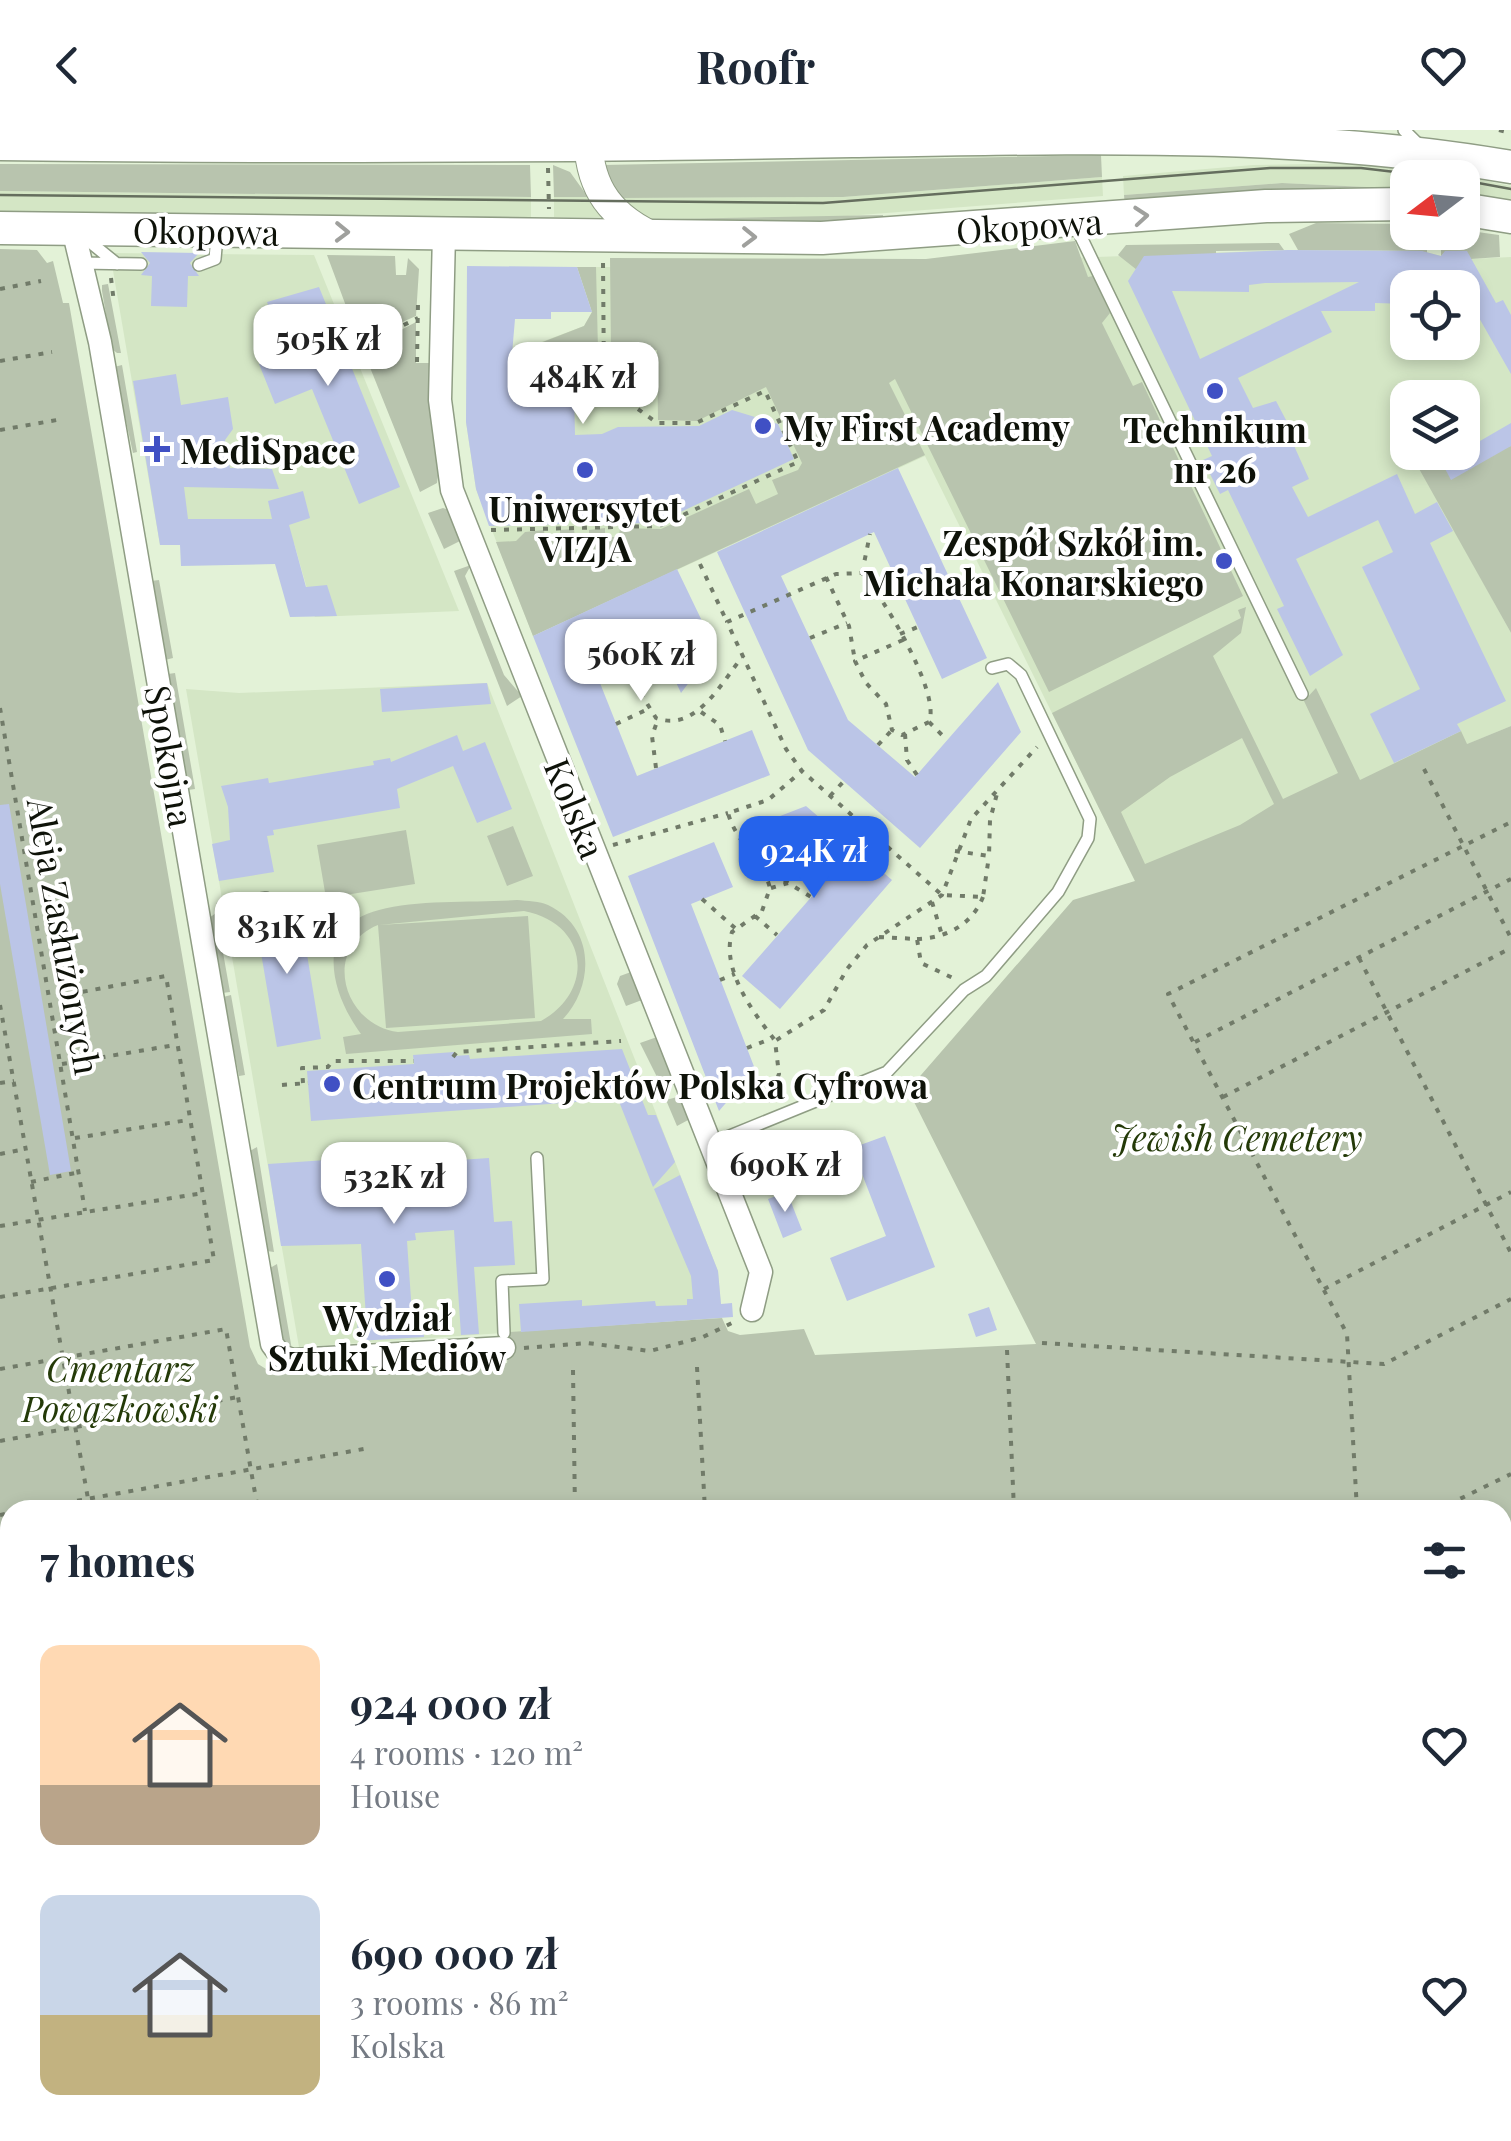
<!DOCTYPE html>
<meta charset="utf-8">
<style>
:root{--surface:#fff;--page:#f2f2f3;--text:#1f2937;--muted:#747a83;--accent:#2563eb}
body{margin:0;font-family:"Playfair Display",serif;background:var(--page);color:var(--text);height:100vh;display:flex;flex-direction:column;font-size:38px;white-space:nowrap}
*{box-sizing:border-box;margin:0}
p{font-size:32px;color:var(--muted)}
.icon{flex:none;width:55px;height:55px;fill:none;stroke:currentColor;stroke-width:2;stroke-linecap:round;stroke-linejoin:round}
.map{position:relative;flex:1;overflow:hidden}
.details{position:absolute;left:0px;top:1370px;width:1512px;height:642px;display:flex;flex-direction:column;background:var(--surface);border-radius:30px 30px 0 0;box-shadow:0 5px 15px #0003}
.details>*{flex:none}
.needle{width:65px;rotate:254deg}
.tools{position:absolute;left:1390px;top:30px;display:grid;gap:20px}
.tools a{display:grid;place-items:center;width:90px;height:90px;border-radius:20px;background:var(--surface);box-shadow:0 5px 15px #0003;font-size:50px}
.price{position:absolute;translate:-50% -85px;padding:0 22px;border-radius:20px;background:#fff;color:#222;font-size:32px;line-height:65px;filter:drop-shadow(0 2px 5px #0008)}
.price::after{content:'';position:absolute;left:50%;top:60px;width:30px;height:22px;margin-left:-15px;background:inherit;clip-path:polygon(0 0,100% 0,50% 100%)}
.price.current{background:var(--accent);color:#fff}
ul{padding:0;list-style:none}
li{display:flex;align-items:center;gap:30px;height:250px;padding:0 40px}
li span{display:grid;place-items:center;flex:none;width:280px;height:200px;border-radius:20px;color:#555}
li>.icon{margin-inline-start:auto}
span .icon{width:120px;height:120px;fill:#fffc;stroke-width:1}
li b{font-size:42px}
h2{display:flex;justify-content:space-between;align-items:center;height:120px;padding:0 40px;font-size:42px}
header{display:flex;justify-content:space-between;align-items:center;height:130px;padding:0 40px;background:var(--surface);font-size:45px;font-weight:700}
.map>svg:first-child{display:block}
.built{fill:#d4e6c5;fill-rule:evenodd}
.green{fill:#b8c4ae;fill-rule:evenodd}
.building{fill:#bbc5e7;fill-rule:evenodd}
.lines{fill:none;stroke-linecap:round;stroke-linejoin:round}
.service-casing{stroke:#8f9d84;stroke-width:14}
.minor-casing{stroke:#8f9d84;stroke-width:25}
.tertiary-casing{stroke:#8f9d84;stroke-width:30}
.secondary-casing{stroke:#8f9d84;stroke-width:35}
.path{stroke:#717b69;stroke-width:4;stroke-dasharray:5 8;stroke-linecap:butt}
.service{stroke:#fff;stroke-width:11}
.minor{stroke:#fff;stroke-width:22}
.tertiary{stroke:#fff;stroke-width:28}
.secondary{stroke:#fff;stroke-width:32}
.tram{stroke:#656e5e;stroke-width:2.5}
.oneway{stroke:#9fa09d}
.poi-dot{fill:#4050c4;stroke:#fff;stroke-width:4}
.labels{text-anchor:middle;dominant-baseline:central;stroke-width:8;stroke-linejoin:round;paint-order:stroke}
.street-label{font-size:35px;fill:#0e1209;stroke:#fff}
.poi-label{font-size:35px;font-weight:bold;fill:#0e1209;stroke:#fff;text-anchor:start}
.park-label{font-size:35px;font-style:italic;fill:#243a08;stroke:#fff}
</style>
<header><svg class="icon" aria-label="back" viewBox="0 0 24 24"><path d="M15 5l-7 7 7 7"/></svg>Roofr<svg class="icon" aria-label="heart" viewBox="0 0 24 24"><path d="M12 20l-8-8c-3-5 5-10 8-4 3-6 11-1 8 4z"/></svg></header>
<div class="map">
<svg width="1511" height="2011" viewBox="0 0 1511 2011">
<rect width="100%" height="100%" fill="#e3f2d7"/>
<path class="built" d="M 1363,33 L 1448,43 L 1511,56 L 1511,75 L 1463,64 L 1462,48 L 1408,48 L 1407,59 L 1282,53 L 1124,65 L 1123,46 L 1253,35 Z
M 1102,47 L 1103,66 L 796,90 L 643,88 L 616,68 L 843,67 Z
M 0,61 L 531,67 L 531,87 L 0,81 Z
M 554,67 L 591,67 L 604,87 L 554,87 Z
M 1284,120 L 1422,121 L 1441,126 L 1445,121 L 1472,129 L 1511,127 L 1511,316 L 1432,360 L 1511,503 L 1511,596 L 1135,751 L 925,326 L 533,506 L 476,359 L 466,292 L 467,240 L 584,196 L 592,182 L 577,137 L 833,137 ZM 1408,158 L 1462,158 L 1462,212 L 1408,212 ZM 1408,268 L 1462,268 L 1462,322 L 1408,322 Z
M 110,123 L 314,125 L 459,481 L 315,487 L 294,413 L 160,415 Z
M 487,553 L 718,1141 L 722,1188 L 299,1217 L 186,559 L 239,563 Z"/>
<path class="green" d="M 1101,25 L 1102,47 L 843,67 L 619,68 L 603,35 Z
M 0,34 L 530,35 L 531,67 L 0,61 Z
M 553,35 L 570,42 L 588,67 L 554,67 Z
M 1282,53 L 1408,59 L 1125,77 L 1124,65 Z
M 0,81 L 531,87 L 531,91 L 0,84 Z
M 883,85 L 884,94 L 667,92 L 667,89 Z
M 1316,93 L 1407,94 L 1408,102 L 1427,103 L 1427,125 L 1422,121 L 1298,120 L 1289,104 Z
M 1463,100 L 1499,105 L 1500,127 L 1471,129 L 1446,121 L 1441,126 L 1441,103 Z
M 1075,111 L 1088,147 L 1093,146 L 1110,183 L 1102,193 L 1133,256 L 1142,252 L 1243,466 L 1049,562 L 895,249 L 889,253 L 925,325 L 533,506 L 496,412 L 516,411 L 525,402 L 544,400 L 545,409 L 560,409 L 560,400 L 574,399 L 575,408 L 589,407 L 589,400 L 605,398 L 605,407 L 619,407 L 620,398 L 661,399 L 749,359 L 756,374 L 778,364 L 772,350 L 798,340 L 802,333 L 766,257 L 697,291 L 658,290 L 657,220 L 611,220 L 610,128 L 926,129 Z
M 1279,113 L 1284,120 L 1216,121 L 1216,126 L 1137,140 L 1118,125 L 1126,115 Z
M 0,119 L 37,120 L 47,133 L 53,131 L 63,173 L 69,173 L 250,1217 L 258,1234 L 274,1244 L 507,1233 L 510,1202 L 722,1188 L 728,1201 L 740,1205 L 804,1199 L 815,1225 L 1036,1214 L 908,960 L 1073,770 L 1135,751 L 1052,583 L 1241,488 L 1238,480 L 1246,477 L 1241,503 L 1213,526 L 1283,669 L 1338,643 L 1304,571 L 1316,558 L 1360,650 L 1461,601 L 1467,614 L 1511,596 L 1511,2011 L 0,2011 ZM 1242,608 L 1274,674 L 1240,695 L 1145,734 L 1121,682 L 1170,647 ZM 10,1380 L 1502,1380 L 1502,2002 L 10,2002 Z
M 327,125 L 395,126 L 396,145 L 406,145 L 408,128 L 419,139 L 416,186 L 359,211 Z
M 577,137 L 596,137 L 598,220 L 581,221 L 580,239 L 558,246 L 512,247 L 512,224 L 584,196 L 592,182 Z
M 108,154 L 121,223 L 117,223 L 112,219 L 102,161 L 102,155 Z
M 416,192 L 416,233 L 433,233 L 438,346 L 437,353 L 420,362 L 363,220 Z
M 122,235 L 137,322 L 133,323 L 114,237 Z
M 1511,316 L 1511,503 L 1413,328 L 1422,323 L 1431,329 L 1451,323 L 1453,327 L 1442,333 Z
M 443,378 L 449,380 L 460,411 L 444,419 L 428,383 Z
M 471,435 L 465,446 L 504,545 L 522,566 L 507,576 L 454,441 Z
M 159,450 L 173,528 L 165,530 L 151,451 Z
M 175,543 L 195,659 L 188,660 L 168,544 Z
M 513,696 L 533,746 L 507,756 L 487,706 Z
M 406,700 L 415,754 L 326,768 L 317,715 Z
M 517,770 C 527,771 540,771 548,775 C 596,798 594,856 563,889 L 591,889 L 592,904 L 346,924 L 343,907 L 361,904 C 331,863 312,797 379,780 C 418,769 475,773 517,770 ZM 524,781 C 588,793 596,860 541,891 L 398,902 C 343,895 321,818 378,795 L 386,898 L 535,888 L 528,786 L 379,795 Z
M 216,783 L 230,862 L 222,863 L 209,788 Z
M 631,842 L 642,870 L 626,876 L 617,854 L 620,846 Z
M 231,865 L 245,945 L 239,946 L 223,867 Z
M 657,907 L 674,952 L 663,959 L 640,913 Z
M 681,966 L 690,989 L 677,996 L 666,970 Z
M 257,1017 L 274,1122 L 267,1121 L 250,1021 Z
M 277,1134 L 292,1220 L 283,1214 L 270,1138 Z"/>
<path class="building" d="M 1288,120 L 1422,121 L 1441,126 L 1445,121 L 1467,121 L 1496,173 L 1503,170 L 1511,185 L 1511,244 L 1462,158 L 1408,158 L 1408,174 L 1375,173 L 1375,181 L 1321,181 L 1332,202 L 1238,248 L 1253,278 L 1276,271 L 1295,307 L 1291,309 L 1309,349 L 1292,357 L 1308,387 L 1397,344 L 1415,384 L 1437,372 L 1453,401 L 1430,413 L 1506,571 L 1457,594 L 1461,601 L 1394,633 L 1370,584 L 1420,559 L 1362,437 L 1393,422 L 1378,390 L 1296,429 L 1343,525 L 1310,546 L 1277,479 L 1284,476 L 1228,360 L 1220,364 L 1203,330 L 1212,326 L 1128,151 L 1144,126 ZM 1359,152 L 1200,229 L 1172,161 L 1249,162 L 1249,155 L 1265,153 Z
M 141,122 L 199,123 L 190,133 L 199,146 L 188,146 L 187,177 L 151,176 L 152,146 L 141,145 L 150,133 Z
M 467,136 L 577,137 L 592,182 L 551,182 L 551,189 L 515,189 L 512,224 L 513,262 L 574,261 L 575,305 L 602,304 L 618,297 L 699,296 L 732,280 L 778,294 L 794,329 L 657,393 L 598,394 L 590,387 L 565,387 L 565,394 L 489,396 L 476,359 L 466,292 Z
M 319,157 L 400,357 L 359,374 L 312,259 L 275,274 L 259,234 L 287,222 L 267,172 Z
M 176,244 L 181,275 L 228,267 L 233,299 L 225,310 L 230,338 L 272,339 L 279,359 L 184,357 L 188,389 L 272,389 L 268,371 L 303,361 L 310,388 L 289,395 L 294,413 L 306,457 L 327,455 L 337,486 L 290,487 L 275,434 L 181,436 L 180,415 L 160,415 L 133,251 Z
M 1511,293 L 1511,316 L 1451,350 L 1442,333 Z
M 898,338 L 987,528 L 942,549 L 874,402 L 781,446 L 848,590 L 915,647 L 998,552 L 1021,602 L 920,718 L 808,620 L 717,422 Z
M 677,439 L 715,518 L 681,563 L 654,505 L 592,533 L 637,646 L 752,600 L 770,645 L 613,707 L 533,506 Z
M 487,553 L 491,574 L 382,582 L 380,559 Z
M 457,605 L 463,621 L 485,612 L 512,679 L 477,693 L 453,636 L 397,659 L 400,678 L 273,700 L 274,705 L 267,706 L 274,742 L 219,751 L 212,714 L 230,710 L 228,677 L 221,656 L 268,648 L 269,653 L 374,635 L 373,631 L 390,628 L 391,632 Z
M 9,674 L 71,1041 L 50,1045 L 0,754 L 0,675 Z
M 806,676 L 892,750 L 780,879 L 742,846 L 821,756 L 752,697 Z
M 714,712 L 733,757 L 691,774 L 755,939 L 719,981 L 628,746 Z
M 300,782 L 321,909 L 277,917 L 260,817 L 251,818 L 246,791 Z
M 622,919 L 648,985 L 656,985 L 675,1032 L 653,1057 L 618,969 L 311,991 L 307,941 L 414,934 L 413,925 L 454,922 L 454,926 L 469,925 L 470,929 Z
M 885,1006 L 935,1137 L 847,1171 L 830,1128 L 886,1106 L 852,1018 Z
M 385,1026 L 386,1035 L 489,1028 L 494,1092 L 512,1091 L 515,1135 L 474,1137 L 479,1204 L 461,1205 L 454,1100 L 415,1103 L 416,1110 L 407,1111 L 412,1184 L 422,1183 L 424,1207 L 358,1211 L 357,1188 L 366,1187 L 361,1114 L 281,1116 L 268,1034 Z
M 680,1045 L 718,1141 L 721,1174 L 732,1173 L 733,1187 L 521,1202 L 519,1174 L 582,1170 L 582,1176 L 655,1171 L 656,1176 L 687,1175 L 687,1169 L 693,1169 L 691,1146 L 654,1059 Z
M 787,1062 L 802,1100 L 783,1108 L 768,1069 Z
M 989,1177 L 997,1200 L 976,1207 L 968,1184 Z"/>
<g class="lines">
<defs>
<path id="service" d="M 1404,0 L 1420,16
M 1080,91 L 1081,107 L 1302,564
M 85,108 L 117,134
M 80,133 L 141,134
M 199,135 L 215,129 L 217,106
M 223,776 L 266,768
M 710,1014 L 887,942 L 964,860 L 986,846 L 1058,762 L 1088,708 L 1090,689 L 1021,545 L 1008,534 L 992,538
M 504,1203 L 502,1151 L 543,1149 L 537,1028"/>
<path id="minor" d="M 73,99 L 100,212 L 272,1214 L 281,1226 L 293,1230 L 504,1218
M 444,104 L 440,270 L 452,360 L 761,1142 L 752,1180"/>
<path id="tertiary" d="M 588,0 C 587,51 605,83 651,105"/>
<path id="secondary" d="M 0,14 C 284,18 568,16 852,11 C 1071,8 1295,0 1511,37
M 1462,79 L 1511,87
M 0,98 L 822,108 L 1266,76 L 1408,74"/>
</defs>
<use href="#service" class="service-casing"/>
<use href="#minor" class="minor-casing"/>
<use href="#tertiary" class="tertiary-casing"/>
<use href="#secondary" class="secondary-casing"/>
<path class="path" d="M 1499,0 L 1511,3
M 548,38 L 549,79
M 111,148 L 114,173
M 0,159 L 41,151
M 357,218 L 418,188
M 0,231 L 52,222
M 417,232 L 418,172
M 512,256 L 604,254 L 603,131
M 0,300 L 57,290
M 491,400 L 659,396 L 798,332 L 765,261 L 696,293 L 657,293 L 604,254
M 700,434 L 727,492
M 862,443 L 870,404
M 826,447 L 849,496 L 855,531
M 876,460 L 896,451
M 900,504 L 918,497
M 810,508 L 847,493
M 903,510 L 855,531 L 866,553 L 886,574 L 892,600 L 902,605 L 929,592 C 941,563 883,467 862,443 L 836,444 L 727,492 L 786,619 L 802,641 L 942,765 L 983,767 L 989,726
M 661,521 L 643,535 L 638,559 L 656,588 C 696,603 721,553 743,526
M 602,528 L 620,545 L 638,548
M 0,578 L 85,1081
M 701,582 L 720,595 L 725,611
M 929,592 L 947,610
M 616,594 L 648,579
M 905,604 L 907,630 L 917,645
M 878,615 L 892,600
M 656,638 L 652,606 L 658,589
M 1424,639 L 1511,808
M 830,666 L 844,651
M 613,715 L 728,683
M 955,721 L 989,726 L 990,690 L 998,660
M 784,752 L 798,736
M 771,758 L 788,753 L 811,767
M 702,769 L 735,798
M 932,772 L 942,805
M 755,786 L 777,805
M 879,807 L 917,809 L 921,833 L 955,849
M 917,809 C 946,808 972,795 983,767
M 1359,828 L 1511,1123
M 720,850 L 735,844
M 0,875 L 90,1380
M 774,909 C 752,881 721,839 732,802 L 762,781 L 770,758 C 763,730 736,713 728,683 L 768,670 L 802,641
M 1195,912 L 1511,749
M 747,918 L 773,908
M 453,927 L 457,922 L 621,911
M 62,934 L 175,915
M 0,953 L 14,951
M 303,953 L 302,938 L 328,937 L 332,931 L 414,931
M 282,955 L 308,953
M 1223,967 L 1511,818
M 768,972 L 779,944 L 775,911 L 824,880 L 847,839 L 867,815 L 942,765 L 971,689 L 1037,617
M 75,1008 L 188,990
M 0,1024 L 25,1019
M 31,1052 L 80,1042
M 0,1096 L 203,1063
M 1324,1159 L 1511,1062
M 0,1167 L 214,1130 L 166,846 L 50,868
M 1042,1213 L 1384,1234 L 1511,1169
M 524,1218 L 587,1213 L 650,1221 L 703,1207 L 734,1192
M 1007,1220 L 1014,1380
M 697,1237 L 705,1380
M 0,1239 L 226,1199 L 258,1380
M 573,1240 L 575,1380
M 0,1311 L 238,1267
M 26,1380 L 369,1318
M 1296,1380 L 1356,1377
M 1357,1380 L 1347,1204 L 1168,864 L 1511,692
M 1437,1380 L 1511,1344
M 0,1385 L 10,1383
M 0,1457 L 10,1455
M 1502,1499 L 1511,1496
M 0,1530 L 10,1528
M 0,1600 L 10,1598
M 1502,1614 L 1511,1613
M 0,1656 L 10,1716
M 0,1669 L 10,1667
M 1502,1687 L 1511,1685
M 0,1740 L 10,1738
M 1502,1756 L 1511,1754
M 0,1813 L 10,1810
M 1502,1846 L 1511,1844
M 0,1890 L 10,1888
M 1502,1904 L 1511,1948
M 0,1962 L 10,1961
M 1502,1990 L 1511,1989
M 61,2002 L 62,2011
M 197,2002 L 198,2011
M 329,2002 L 330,2011
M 461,2002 L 462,2011
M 730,2002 L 732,2011
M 864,2002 L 865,2011
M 1133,2002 L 1135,2011
M 1265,2002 L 1266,2011
M 114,2011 L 161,2002
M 546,2011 L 595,2002
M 968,2011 L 1017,2002
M 1373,2011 L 1423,2002"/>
<use href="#service" class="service"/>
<use href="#minor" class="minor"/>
<use href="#tertiary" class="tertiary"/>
<use href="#secondary" class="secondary"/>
<path class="tram" d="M 1462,50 L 1511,59
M 0,65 L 823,73 L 1270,38 L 1361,38 L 1446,48"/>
</g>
<defs><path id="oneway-chevron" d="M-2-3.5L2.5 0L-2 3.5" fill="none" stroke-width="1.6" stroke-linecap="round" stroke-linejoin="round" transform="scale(2.5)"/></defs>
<g class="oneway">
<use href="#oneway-chevron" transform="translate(1141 86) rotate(-5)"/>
<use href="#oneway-chevron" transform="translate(342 102) rotate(1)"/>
<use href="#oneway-chevron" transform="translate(749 107) rotate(1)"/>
</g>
<g class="poi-dot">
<circle cx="1215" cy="261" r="10"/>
<circle cx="763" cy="296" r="10"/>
<path d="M152 304h10v10h10v10h-10v10h-10v-10h-10v-10h10z"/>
<circle cx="585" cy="340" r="10"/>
<circle cx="1224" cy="431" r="10"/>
<circle cx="332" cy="954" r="10"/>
<circle cx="387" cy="1149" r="10"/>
</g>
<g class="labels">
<g class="street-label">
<text transform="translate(1029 95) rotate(-4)">Okopowa</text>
<text transform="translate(206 100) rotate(1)">Okopowa</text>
<text transform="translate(171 626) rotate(80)">Spokojna</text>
<text transform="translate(576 678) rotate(68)">Kolska</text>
<text transform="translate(65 806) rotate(80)">Aleja Zasłużonych</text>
</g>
<g class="poi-label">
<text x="783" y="296">My First Academy</text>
<text x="1215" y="298" text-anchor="middle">Technikum<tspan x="1215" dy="40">nr 26</tspan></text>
<text x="180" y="319">MediSpace</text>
<text x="585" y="377" text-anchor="middle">Uniwersytet<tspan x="585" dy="40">VIZJA</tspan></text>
<text x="1204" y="411" text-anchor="end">Zespół Szkół im.<tspan x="1204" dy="40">Michała Konarskiego</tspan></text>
<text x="352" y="954">Centrum Projektów Polska Cyfrowa</text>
<text x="387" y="1186" text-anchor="middle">Wydział<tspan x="387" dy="40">Sztuki Mediów</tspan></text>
</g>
<g class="park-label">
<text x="1237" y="1006">Jewish Cemetery</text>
<text x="120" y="1237">Cmentarz<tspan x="120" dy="40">Powązkowski</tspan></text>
</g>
</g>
</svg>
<div class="tools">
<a><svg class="needle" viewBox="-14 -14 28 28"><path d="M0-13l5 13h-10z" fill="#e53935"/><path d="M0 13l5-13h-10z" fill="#747a83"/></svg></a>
<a><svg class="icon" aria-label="locate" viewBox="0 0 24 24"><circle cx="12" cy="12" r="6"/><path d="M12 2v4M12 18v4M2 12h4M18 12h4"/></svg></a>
<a><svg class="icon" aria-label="layers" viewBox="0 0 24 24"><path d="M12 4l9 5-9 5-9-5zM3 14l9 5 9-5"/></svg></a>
</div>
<b class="price" style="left:328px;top:259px">505K zł</b>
<b class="price" style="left:583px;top:297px">484K zł</b>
<b class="price" style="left:641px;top:574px">560K zł</b>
<b class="price current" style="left:814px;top:771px">924K zł</b>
<b class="price" style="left:287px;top:847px">831K zł</b>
<b class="price" style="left:785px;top:1085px">690K zł</b>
<b class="price" style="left:394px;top:1097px">532K zł</b>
<section class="details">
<h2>7 homes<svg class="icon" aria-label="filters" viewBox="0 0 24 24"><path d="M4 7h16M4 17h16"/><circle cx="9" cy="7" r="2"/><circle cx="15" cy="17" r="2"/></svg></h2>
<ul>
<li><span style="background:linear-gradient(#ffd9b3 70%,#b9a48a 0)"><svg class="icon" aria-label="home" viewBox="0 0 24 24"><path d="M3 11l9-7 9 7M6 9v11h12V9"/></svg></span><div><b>924 000 zł</b><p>4 rooms · 120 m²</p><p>House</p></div><svg class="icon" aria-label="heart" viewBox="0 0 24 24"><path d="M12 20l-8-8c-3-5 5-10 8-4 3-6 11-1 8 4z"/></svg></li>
<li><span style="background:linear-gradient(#c9d6e8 60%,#c2b280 0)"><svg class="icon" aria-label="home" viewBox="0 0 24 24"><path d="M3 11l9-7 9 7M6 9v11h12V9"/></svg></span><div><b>690 000 zł</b><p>3 rooms · 86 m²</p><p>Kolska</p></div><svg class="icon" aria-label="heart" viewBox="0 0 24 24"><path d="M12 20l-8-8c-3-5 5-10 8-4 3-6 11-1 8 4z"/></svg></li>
</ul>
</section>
</div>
